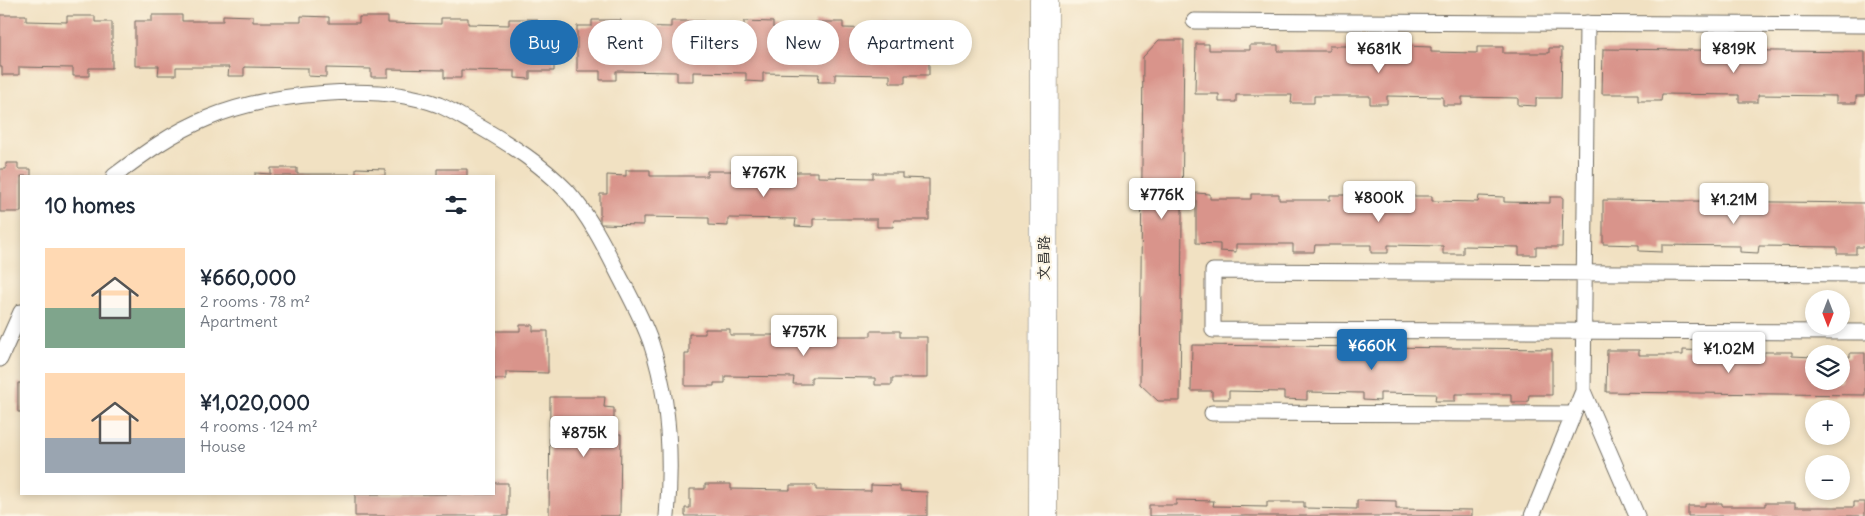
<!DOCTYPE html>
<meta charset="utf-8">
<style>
:root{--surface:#fff;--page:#f6f6f7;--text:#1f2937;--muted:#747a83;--accent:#1f6fb2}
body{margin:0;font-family:Delius,"LXGW WenKai TC",sans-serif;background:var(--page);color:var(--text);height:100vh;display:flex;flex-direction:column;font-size:19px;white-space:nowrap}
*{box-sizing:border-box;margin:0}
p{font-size:16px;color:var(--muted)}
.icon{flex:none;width:28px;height:28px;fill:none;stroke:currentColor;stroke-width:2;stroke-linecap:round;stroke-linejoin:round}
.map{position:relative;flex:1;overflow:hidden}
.side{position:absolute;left:20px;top:175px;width:475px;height:320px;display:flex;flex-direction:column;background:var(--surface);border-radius:0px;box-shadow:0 2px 8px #0003}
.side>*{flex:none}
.top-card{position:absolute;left:510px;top:20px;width:475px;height:45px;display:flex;gap:10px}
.needle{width:32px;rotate:180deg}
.buttons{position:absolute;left:1805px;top:290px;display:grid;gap:10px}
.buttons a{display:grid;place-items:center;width:45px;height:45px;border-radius:50%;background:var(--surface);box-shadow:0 2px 8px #0003;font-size:25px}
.price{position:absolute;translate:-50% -42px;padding:0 11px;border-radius:5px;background:#fff;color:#222;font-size:16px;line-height:32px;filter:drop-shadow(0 1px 2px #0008)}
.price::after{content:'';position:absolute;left:50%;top:30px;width:15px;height:11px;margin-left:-8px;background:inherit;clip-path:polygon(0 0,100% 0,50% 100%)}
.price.on{background:var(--accent);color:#fff}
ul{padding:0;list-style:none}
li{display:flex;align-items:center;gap:15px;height:125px;padding:0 25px}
li span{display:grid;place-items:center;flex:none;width:140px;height:100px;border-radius:0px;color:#555}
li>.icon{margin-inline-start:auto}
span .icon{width:60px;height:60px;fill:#fffc;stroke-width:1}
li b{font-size:21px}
h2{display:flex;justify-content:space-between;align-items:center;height:60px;padding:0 25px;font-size:21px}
.pill{padding:0 18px;border-radius:22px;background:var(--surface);box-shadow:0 2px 8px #0003;font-size:18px;line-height:45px}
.pill.on{background:var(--accent);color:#fff}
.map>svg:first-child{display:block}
.building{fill:#d9948b}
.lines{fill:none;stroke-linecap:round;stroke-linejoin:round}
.lane-casing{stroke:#706b60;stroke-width:17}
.secondary-casing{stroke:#706b60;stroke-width:29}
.lane{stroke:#fff;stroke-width:15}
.secondary{stroke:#fff;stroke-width:28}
.labels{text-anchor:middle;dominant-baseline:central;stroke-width:4.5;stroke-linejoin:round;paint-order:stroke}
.street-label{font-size:15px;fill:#2b2b2b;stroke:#fcf5e5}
</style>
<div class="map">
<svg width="1865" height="516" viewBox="0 0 1865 516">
<rect width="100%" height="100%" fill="#fcf5e5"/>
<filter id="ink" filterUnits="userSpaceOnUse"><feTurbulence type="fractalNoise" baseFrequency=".02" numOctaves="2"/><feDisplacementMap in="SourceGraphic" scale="10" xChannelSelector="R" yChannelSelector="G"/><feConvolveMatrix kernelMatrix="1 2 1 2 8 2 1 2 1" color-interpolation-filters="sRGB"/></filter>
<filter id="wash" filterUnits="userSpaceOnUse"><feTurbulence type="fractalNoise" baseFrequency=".0096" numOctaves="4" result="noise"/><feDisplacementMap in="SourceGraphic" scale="20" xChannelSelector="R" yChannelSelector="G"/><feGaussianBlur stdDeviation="1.12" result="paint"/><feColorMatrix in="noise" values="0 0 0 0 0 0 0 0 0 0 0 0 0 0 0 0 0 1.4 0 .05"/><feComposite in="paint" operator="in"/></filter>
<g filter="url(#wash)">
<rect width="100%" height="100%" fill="#f1e1c2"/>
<g id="blocks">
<path class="building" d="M 0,15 L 26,15 L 26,21 L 67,22 L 67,16 L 95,16 L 95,22 L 112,22 L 112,68 L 89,68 L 89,76 L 73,76 L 73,68 L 19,67 L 19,75 L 2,75 L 2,67 L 0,67 Z
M 152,15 L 182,15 L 182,21 L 223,21 L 223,15 L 253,16 L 253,22 L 301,22 L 301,16 L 329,17 L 329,23 L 359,23 L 359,17 L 388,17 L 388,23 L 441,24 L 441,18 L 468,18 L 468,24 L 509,25 L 509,19 L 537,19 L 537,25 L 554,25 L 554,71 L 530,71 L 530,79 L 515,78 L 515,71 L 461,70 L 461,78 L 444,78 L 444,70 L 388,69 L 388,77 L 371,77 L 371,69 L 326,68 L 326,77 L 308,76 L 308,68 L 244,67 L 244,76 L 228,76 L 229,67 L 176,67 L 176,75 L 158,75 L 159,66 L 135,66 L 135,21 L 152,21 Z
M 592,20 L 621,20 L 621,26 L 671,27 L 671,21 L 704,21 L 704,27 L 744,28 L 744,21 L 773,22 L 773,28 L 815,28 L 815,22 L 843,22 L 843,28 L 884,29 L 884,23 L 912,23 L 912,29 L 929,29 L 929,75 L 905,75 L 905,83 L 890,83 L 890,75 L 835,74 L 835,82 L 818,82 L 819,74 L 763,73 L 763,82 L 746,81 L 746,73 L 693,72 L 693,81 L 677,81 L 677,72 L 616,71 L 616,80 L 600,80 L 600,71 L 577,71 L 577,26 L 592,26 Z
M 1159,40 L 1184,40 L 1180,401 L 1158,401 L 1140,384 L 1143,57 Z
M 1196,44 L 1209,44 L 1209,50 L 1250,50 L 1250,45 L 1278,45 L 1278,51 L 1329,51 L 1329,46 L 1353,46 L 1353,51 L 1404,52 L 1404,46 L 1431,47 L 1431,52 L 1477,53 L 1477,47 L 1503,47 L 1503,53 L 1549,53 L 1549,48 L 1562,48 L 1561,98 L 1536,98 L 1536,106 L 1518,105 L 1518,98 L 1462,97 L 1462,105 L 1443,105 L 1443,97 L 1387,96 L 1387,104 L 1370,104 L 1370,96 L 1314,96 L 1314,103 L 1291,103 L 1292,95 L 1236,95 L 1236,102 L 1219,102 L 1219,94 L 1195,94 Z
M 1603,49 L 1865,52 L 1865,96 L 1856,96 L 1856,103 L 1836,103 L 1836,96 L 1758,95 L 1758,102 L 1739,102 L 1739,95 L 1662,94 L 1661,101 L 1638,101 L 1638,94 L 1602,94 Z
M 6,163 L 18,163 L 18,169 L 31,169 L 31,176 L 21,176 L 21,212 L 0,212 L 0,169 L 6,169 Z
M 271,168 L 297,168 L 297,174 L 356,174 L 356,168 L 385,169 L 385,176 L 255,176 L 255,173 L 271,174 Z
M 437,169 L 467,169 L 467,176 L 437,176 Z
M 626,170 L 650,170 L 650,176 L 707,176 L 707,171 L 732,171 L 732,177 L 792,177 L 792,172 L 818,172 L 818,177 L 873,178 L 873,173 L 902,173 L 902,178 L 929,179 L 929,220 L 894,220 L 893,227 L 877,227 L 877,219 L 813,219 L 813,227 L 795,226 L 796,219 L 728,218 L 728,226 L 709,225 L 709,218 L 643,217 L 643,225 L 600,224 L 600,194 L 607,194 L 607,175 L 626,176 Z
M 1196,193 L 1210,194 L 1210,199 L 1251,199 L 1251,194 L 1279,194 L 1279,200 L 1330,200 L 1330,195 L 1354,195 L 1354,201 L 1404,201 L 1404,196 L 1432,196 L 1432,201 L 1478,202 L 1479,196 L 1504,197 L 1504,202 L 1550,203 L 1550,197 L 1563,197 L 1562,247 L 1536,247 L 1536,255 L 1519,255 L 1519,247 L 1463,246 L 1463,254 L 1443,254 L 1443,246 L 1388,245 L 1388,253 L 1371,253 L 1371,245 L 1315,245 L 1314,252 L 1293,252 L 1293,244 L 1236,244 L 1236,252 L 1220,251 L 1220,244 L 1196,243 Z
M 1603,200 L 1865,203 L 1865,247 L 1856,247 L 1856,254 L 1837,254 L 1837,247 L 1759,246 L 1758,253 L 1740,252 L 1740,246 L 1662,245 L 1662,252 L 1639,251 L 1639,245 L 1603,244 Z
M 520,325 L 533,325 L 533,331 L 548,331 L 548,373 L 506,372 L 506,379 L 494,379 L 494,331 L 520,331 Z
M 705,329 L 730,329 L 730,335 L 789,335 L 789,330 L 815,330 L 815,336 L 871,336 L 871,331 L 900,331 L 900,337 L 927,337 L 927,378 L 892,378 L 892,385 L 875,385 L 875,378 L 811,377 L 811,384 L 793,384 L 794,377 L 725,376 L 725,383 L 714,383 L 714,386 L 685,386 L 685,354 L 689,354 L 689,334 L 705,334 Z
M 1192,345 L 1552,349 L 1552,395 L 1529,395 L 1528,402 L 1511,402 L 1511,394 L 1455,394 L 1455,401 L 1435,401 L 1436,394 L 1380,393 L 1380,401 L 1363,400 L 1363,393 L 1307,392 L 1307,400 L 1284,399 L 1284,392 L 1229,391 L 1229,399 L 1212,399 L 1212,391 L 1191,391 Z
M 1607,350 L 1639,350 L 1639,355 L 1683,355 L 1683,350 L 1709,351 L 1709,355 L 1764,356 L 1764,352 L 1792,352 L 1792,356 L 1814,357 L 1814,381 L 1841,381 L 1841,357 L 1850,357 L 1850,353 L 1865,353 L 1865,395 L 1606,392 Z
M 18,383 L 21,383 L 21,412 L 18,412 Z
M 550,397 L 605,397 L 604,407 L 614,408 L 614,434 L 621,434 L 620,516 L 549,516 Z
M 494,483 L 508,483 L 508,516 L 355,516 L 355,494 L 494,494 Z
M 705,484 L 731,484 L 731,489 L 790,490 L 790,485 L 816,485 L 816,490 L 871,491 L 871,485 L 900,486 L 900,491 L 927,492 L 927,516 L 685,516 L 685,508 L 690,508 L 690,489 L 705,489 Z
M 1176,500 L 1214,501 L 1213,506 L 1267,507 L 1267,502 L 1304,502 L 1304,508 L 1357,509 L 1357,500 L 1396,501 L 1396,509 L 1472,510 L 1472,516 L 1149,516 L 1149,505 L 1176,505 Z
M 1854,502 L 1865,502 L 1865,516 L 1688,516 L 1688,506 L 1705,506 L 1705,503 L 1722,503 L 1722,506 L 1765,506 L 1765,503 L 1795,503 L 1795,507 L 1854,507 Z"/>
</g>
</g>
<g filter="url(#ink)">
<use href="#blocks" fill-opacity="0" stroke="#706b60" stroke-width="1"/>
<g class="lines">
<defs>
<path id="lane" d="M 1194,21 L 1865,25
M 114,176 C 143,154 173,132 208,118 C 268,93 377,82 439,105 C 453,111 467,120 480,127 C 511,145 541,164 566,190 C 589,215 605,247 620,277 C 631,298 643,320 651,343 C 669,397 672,459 667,516
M 1865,274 L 1213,271 L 1213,330 L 1865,332
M 0,359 L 21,312
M 1583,391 L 1637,516
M 1212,413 L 1573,414
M 1532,516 L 1583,391 L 1587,23"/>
<path id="secondary" d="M 1043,516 L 1044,0"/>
</defs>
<use href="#lane" class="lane-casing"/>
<use href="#secondary" class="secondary-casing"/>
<use href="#lane" class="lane"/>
<use href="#secondary" class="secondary"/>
</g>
</g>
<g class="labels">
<g class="street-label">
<text transform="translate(1043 258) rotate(-90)">文昌路</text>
</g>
</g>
</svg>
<div class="buttons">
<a><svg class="needle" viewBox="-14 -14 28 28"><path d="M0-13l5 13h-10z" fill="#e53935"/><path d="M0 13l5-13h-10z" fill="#747a83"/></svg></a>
<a><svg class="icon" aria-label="layers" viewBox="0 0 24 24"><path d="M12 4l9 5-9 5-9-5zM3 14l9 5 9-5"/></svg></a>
<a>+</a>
<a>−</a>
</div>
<b class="price" style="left:1379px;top:74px">¥681K</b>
<b class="price" style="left:1734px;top:74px">¥819K</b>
<b class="price" style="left:764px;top:198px">¥767K</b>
<b class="price" style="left:1162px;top:220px">¥776K</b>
<b class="price" style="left:1379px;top:223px">¥800K</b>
<b class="price" style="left:1734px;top:225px">¥1.21M</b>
<b class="price" style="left:804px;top:357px">¥757K</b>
<b class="price on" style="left:1372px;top:371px">¥660K</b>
<b class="price" style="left:1729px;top:374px">¥1.02M</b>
<b class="price" style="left:584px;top:458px">¥875K</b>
<div class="top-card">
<a class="pill on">Buy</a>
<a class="pill">Rent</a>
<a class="pill">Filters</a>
<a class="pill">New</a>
<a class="pill">Apartment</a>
</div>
<section class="side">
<h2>10 homes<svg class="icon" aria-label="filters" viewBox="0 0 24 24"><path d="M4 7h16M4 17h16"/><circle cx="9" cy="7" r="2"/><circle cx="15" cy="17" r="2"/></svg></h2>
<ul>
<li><span style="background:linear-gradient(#ffd9b3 60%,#7fa58c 0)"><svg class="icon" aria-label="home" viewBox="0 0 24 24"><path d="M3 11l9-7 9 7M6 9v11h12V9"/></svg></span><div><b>¥660,000</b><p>2 rooms · 78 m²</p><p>Apartment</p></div></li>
<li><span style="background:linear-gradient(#ffd9b3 65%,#9aa5b1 0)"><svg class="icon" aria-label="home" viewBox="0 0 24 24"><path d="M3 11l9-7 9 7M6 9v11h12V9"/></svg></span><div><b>¥1,020,000</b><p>4 rooms · 124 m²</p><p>House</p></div></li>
</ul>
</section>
</div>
